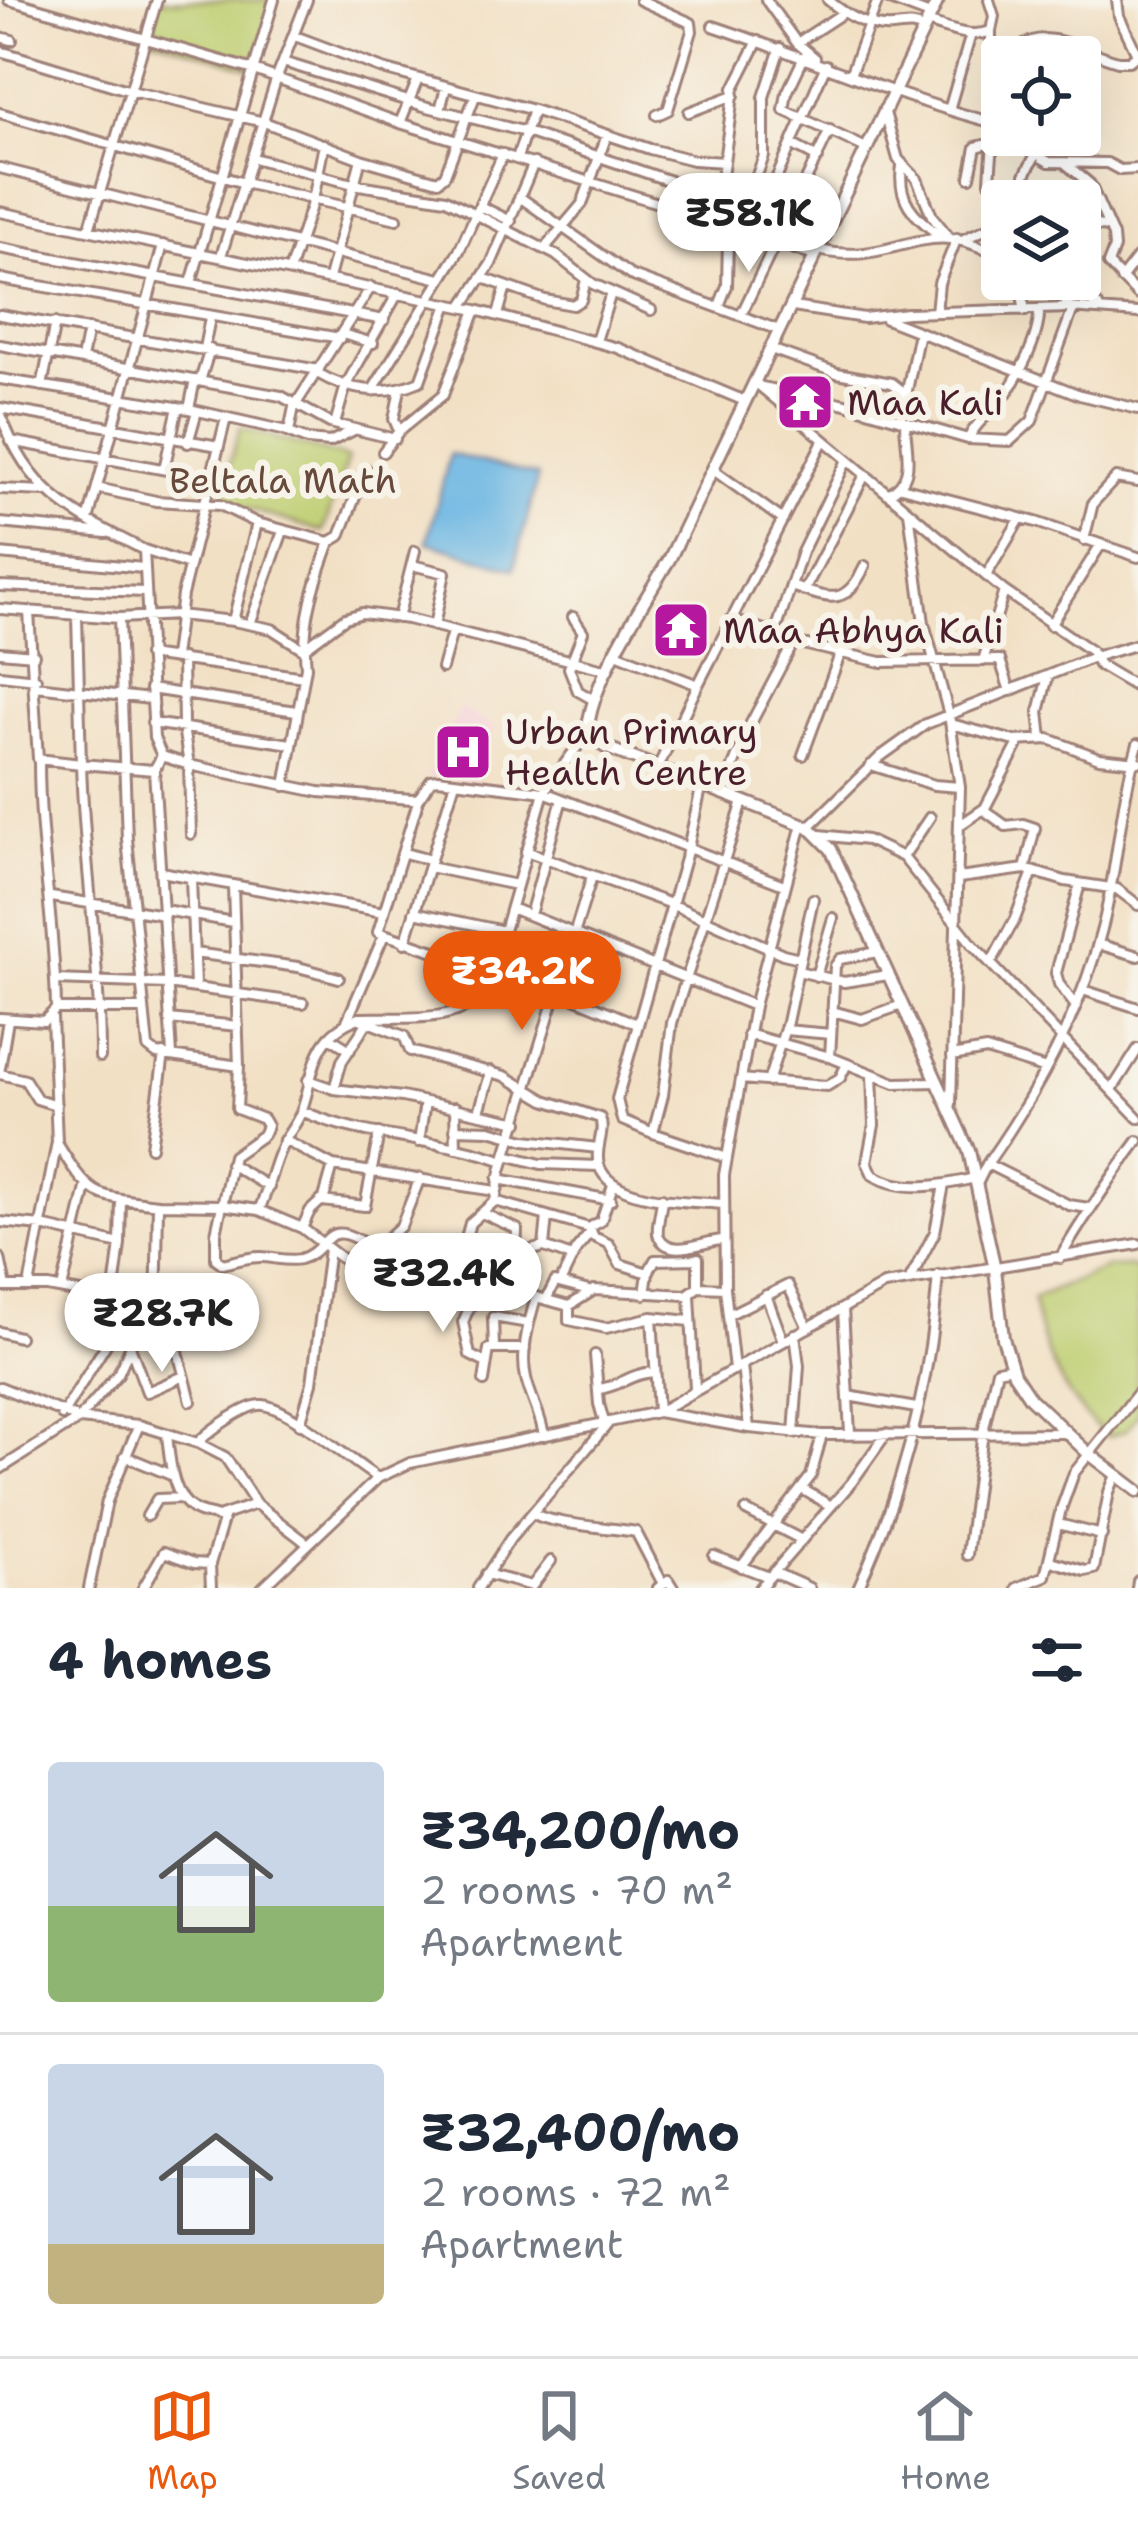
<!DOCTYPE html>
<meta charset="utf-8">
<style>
:root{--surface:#fff;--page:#f2f2f3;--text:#1f2937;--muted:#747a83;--line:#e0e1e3;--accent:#ea580c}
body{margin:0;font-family:"Shantell Sans",sans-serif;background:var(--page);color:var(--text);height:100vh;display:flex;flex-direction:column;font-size:45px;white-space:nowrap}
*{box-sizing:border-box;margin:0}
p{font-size:39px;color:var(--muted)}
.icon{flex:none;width:66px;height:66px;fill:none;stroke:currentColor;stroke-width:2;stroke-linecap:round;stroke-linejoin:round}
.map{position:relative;height:1588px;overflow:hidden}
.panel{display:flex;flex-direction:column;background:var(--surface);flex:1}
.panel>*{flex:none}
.tools{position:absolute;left:981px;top:36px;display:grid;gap:24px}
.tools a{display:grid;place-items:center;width:120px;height:120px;border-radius:12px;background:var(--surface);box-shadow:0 12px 48px #0002;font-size:60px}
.price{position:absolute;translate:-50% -102px;padding:0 27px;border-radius:42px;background:#fff;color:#222;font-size:39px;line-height:78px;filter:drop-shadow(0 3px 6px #0008)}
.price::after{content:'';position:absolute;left:50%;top:72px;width:36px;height:27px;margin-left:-18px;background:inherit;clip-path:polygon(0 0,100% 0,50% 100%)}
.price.current{background:var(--accent);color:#fff}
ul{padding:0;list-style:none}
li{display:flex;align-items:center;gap:36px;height:300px;padding:0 48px}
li+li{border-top:3px solid var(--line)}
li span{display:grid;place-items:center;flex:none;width:336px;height:240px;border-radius:12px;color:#555}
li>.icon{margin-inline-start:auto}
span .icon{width:144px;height:144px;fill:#fffc;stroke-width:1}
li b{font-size:51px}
h2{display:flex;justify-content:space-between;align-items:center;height:144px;padding:0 48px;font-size:51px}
.tab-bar{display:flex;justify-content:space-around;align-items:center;height:168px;border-top:3px solid var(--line);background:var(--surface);font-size:33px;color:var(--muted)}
.tab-bar a{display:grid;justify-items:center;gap:6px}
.tab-bar .current{color:var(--accent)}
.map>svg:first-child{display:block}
.built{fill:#f6cfd8}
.green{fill:#bdcd6f;stroke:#84764d;stroke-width:3}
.water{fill:#6bb6e3;stroke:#5a6a87;stroke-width:3}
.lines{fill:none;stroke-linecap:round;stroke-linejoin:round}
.street-casing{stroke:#9e8078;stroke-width:14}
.secondary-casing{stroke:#9e8078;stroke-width:16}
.street{stroke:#fff;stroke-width:8}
.secondary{stroke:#fff;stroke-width:10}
.labels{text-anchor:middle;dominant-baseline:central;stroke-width:12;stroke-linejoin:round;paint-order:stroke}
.poi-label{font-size:36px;fill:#4a1f2b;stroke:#f7f3e8;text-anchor:start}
.park-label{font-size:36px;fill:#674a3c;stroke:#f7f3e8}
</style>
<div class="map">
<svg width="1138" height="1588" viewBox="0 0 1138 1588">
<rect width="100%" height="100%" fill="#f7f3e8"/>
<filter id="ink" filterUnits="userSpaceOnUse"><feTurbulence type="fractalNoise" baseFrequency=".00833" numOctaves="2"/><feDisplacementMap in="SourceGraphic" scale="24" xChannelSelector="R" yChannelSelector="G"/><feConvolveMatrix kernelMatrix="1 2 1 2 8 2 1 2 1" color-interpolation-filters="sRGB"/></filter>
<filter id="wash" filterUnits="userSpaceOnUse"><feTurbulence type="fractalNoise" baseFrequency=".004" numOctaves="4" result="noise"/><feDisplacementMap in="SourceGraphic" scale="48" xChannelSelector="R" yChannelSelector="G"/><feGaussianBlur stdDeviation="2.7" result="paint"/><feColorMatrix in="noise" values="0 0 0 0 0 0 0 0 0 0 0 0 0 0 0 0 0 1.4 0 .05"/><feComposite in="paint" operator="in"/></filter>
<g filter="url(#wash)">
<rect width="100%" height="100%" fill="#f2e0c5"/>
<path class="built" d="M 461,707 L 495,727 L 476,782 L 427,777 Z"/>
<path class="green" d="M 157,0 L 274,0 L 254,70 L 147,36 Z
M 240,428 L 348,458 L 323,532 L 219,500 Z
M 1130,1266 L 1138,1272 L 1138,1415 L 1125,1431 L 1108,1437 C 1064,1401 1042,1354 1033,1299 L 1108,1267 Z"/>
<path class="water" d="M 450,454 L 538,476 L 514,569 L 427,542 Z"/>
</g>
<g filter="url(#ink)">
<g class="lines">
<defs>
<path id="street" d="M 9,0 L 254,70 L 400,123 L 732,226 L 814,256
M 640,0 L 691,23 L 692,31 L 668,110 L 657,115
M 766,0 L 797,43 L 815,58
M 828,0 C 846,15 868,29 893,27 C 906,26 911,23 923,29
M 890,0 L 930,15
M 1117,0 L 1119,16 L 1137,54
M 927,22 C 948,29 970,39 991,31 L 994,16 L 989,0
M 713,26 C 810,58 903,100 1002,125
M 991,31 L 991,44 L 999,53 C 1018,53 1026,39 1044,39 C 1070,40 1094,55 1118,61 L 1129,61 L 1138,54
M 295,36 L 383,69 L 533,110 L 650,149 L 693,160 L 724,162
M 0,37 L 12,40
M 797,43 L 843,13
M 0,51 L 131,91 L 264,122 L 361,159 L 438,181 L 445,175 L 475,96
M 804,57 L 787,93 L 784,110 L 866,148
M 283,62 L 424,106 L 526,132 L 697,190 L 737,193 L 742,186 L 752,188
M 850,75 L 878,0
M 884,109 L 898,159 L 917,179 L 932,216 L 948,236
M 440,110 L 446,87
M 949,110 L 971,34
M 689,112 L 734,95
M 0,113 L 244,183 L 397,219
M 400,123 L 418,79
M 1029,135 L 1042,158 L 1049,162 L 1107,163 L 1120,170 L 1138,169
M 793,145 L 818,158
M 253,158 L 353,184 L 446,199 L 556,255 L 593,284 L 651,310
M 517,158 L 533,110
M 1066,164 L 1090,184 L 1113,236 L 1114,248 L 1108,264 L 1138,295
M 902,166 C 897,199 913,216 939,235
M 0,168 L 440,279
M 970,177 L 976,147 L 992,143
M 990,182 C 992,138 1001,96 999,53
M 521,198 L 630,275 L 779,330
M 1020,201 L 1025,175 L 1037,152
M 480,206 L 511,221
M 0,212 L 476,310 L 618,348 L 745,401
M 716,221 L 734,88 L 758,41
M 1080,222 L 1107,227
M 89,230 L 157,0
M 752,234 L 826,65
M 964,239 L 1002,222
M 0,248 L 384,320
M 544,249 L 582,204 L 607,135
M 819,250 C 896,269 926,209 1002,259
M 221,256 L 276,80 L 307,0
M 290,269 L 313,200 L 324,144
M 329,278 L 361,159
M 483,278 L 545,300 L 573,305 L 581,300 L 586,280
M 0,279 L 340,338
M 1019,279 L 1025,311
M 1037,279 L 1058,291 L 1070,308 L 1138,313
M 1121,279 L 1138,257
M 191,283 L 274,0
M 1058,287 L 1086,296 L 1098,306
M 719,306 L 727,286 L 728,238 L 747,202 L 764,156 L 764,97 L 780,48
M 462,307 L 491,264 L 534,163
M 793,307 L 864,318 L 907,313 L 1070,308
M 936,312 L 939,283 L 957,238
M 0,315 L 319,370
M 498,315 L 506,286
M 741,315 L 830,130
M 886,319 L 1080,395 L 1138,409
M 342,334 L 373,343
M 596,341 L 611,293
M 0,345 L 281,396 L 330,423 L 395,439
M 204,348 L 210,318
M 771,349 L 837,373 L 892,383 L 906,394
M 82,359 L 88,329
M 317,373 C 349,392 387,396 420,381 L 448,304
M 0,379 L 189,409 L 282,430 L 307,440 L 330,442 L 354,430
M 200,381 L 210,349
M 755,382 L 1004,591 L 1091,651 L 1099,665 L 1138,688
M 42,386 L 55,323
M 762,387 L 846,404 L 968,439 L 1010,441 L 1032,421 L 1073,309
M 372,391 L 459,251 L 503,154
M 0,408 L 219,446
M 189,409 L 195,380
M 0,413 C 29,493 71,513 144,550 L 154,738 L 162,756 L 189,765 L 191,834
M 901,420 L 919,332
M 335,424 L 346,385 L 398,293
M 399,431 L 394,419 L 400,389
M 289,432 L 294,407 L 371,287
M 968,439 C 977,421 988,416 1000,402 C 1017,380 1040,338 1039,311
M 11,441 L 210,478
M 188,443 L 197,411
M 383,452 L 399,431 L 443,395 L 476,310
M 164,469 L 178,407
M 712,469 L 783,520
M 901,487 L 1036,522 L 1138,557
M 97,488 L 156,501 L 220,505 L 257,523 L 330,542 L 340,536 L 366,469
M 0,489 L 45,491
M 888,494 C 918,478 905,451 905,421
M 909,512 L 924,623 L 949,715 L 960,787 L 951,1104
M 88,520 L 163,245
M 0,523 L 106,533
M 1084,540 L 1093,503 L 1116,478 L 1138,482
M 144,550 L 189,565
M 0,554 L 143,568
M 412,565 L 445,573 L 434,626
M 986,576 L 1020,519
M 0,586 L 144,592
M 791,586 C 830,599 845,608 865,566
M 804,591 L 865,475
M 0,609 L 119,618 L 178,615 L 233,621 L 272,629 L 303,649 L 345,618 L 362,613 L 408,619 L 608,670
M 29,612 L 38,759 L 81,764 L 77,616
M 573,617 L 583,632 L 569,668 L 578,691 L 594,700
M 119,618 L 127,839 L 148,1047 L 157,1054 L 239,1066
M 398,618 L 415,551
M 733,620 L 777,634
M 233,621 L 257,523
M 250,624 L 283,531
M 1050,625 L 1100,546
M 794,642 L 881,662 L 1000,660 L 1010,691
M 0,652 L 34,655
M 616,653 L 698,685 L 658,767
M 148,655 L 304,677
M 174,657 L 182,595 L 226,418
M 182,658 L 183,727 L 189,765 L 319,792 L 412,799 L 419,798 L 431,780 L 438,779 L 544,792 L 588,732
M 983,661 L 1004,591
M 442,668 L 452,632
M 0,675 L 36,679
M 698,685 L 823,441
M 36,686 L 150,699
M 150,689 L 296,711
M 152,723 L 291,744
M 951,724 L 1015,741 L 1049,739 L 1099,758 L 1138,762
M 1042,739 L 1039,712 L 1048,676
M 803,755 L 841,652
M 162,756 L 154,770 L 172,1055
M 39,761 C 39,844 55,926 56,1009
M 871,765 L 934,785 L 960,787
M 702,784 L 688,848 L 617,1099 L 622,1120 L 653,1133 L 663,1095 L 672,1023 L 743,802
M 285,786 L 306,667 C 301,624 315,582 330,542
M 722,793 L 751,723 L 794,642 L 778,637 L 777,628 L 802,552 L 847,460
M 419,798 L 378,932 L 446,955 L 493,964 L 637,1024
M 562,799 L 784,885
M 984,810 L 1006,826 L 1023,824 L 1035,828 L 1025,869
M 960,825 L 985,808 L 1020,741
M 809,827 L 880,757 L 926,724 L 1094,657 L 1138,644
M 820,835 L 867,840 L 903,857 L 974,946 L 1138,1118
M 526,851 L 671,904 L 783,954 L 800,958
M 404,853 L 431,860
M 903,857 L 930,817
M 429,867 L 516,885
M 161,872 L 383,912
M 191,878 L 195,987
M 959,878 L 1025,869 L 1065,881 L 1117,889 L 1138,905
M 233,886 L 239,1066 L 237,1109 L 263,1119 L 267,1126 L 263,1135 L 233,1156 L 216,1233 L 216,1259 L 223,1264 C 235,1261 248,1257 261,1257 C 274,1257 287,1262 300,1259 C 332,1250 322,1212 374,1250 L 381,1269
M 51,897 L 164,915
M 511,908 L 754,1006
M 164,910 L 233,922
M 414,912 L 504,931
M 405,943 L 455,782
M 1098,944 L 1138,956
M 194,953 L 298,967 L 339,978
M 991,963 L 1015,919 L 1033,872
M 798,971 L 844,982 L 888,975
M 816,976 L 833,918
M 56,980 L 167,984 L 303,1003
M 1083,990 L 1138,1008
M 1075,1005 L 1059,984 L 1056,973 L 1080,884
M 832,1011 L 862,1019 L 902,1005
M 0,1018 L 44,1021 L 56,1009 L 144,1009
M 169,1019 L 238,1026
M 360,1019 L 404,1036 L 410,1051 L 505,1076 L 545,1100 L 600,1118 C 606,1133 594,1148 599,1165 C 610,1203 691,1201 723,1204
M 347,1021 L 384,935
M 785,1030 L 831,1034
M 748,1034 L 830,1057 L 895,1083 L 938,1082
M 329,1037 L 350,1050
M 952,1056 L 986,1050 L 1043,1068
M 100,1057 C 100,959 84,862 81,764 L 154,770
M 830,1057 L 835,966 L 840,959 L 878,952
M 0,1068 L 8,1020
M 0,1074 L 25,1080 L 37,1099 L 56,1105
M 872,1075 L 874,1125 L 867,1162 L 873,1175 C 903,1193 942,1186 975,1178
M 741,1079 L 827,1086 L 840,1078 L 847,1064
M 308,1080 L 334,1089 L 402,1097 L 519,1122
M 768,1082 L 787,1022 L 813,899
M 1113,1088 L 1138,1049
M 334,1089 L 342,1061 L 367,1023
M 455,1107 L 456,1148
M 302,1111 C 366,1140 439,1137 504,1161
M 479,1112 L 491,1071
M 455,1129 L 490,1130 L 525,1140 L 598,1148
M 653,1133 L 727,1158
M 284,1140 L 333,1166 L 496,1191
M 419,1142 L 425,1102
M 57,1143 C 91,1199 95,1196 158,1204
M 151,1147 L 164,1054
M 506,1155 L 541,1164 L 599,1166
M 230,1164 L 269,1187
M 987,1164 C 1037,1093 1082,1010 1103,925 C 1118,865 1120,802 1138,744
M 498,1179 L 611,1200
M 978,1182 L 987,1164 L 1069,1205 L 1089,1208
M 662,1198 C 662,1207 655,1230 659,1237 C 672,1260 707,1239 724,1240
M 322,1201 L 365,1206 L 379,1133
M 495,1201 L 589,1228 L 601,1221 L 613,1185
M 259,1210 C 269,1189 272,1166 282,1146 C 287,1134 297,1124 301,1112 C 316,1072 310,1036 359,1018 C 399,1016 461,1026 487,990 L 544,792 L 562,799 L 530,915
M 482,1213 L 517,1229 L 516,1254
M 0,1222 L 42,1226 L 120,1244
M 302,1228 L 310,1211 L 324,1198 L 333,1166
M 589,1228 L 594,1237 L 609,1244 L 620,1264 L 648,1273 L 645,1294
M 544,1247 L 572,1257
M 374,1250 L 401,1226 L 420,1178
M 0,1258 L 6,1287
M 698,1258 L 698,1287
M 1060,1258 C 1084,1217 1110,1179 1138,1141
M 648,1273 L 655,1260 L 698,1259
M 502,1277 L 476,1254 L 467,1234 L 470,1223 L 495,1201 L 501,1171 L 592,876
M 911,1277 L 935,1232 L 944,1185
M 481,1281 L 463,1322 L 470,1355 L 486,1363
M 508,1282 L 515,1254 L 544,1247 L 547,1216
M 560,1283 L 576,1250 L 590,1233
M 29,1286 L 57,1142 L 52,1017
M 0,1287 L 48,1287 L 156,1307
M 62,1289 L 86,1188
M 690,1295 L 695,1389
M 766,1295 L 783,1341
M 536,1297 L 569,1306 L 594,1290 L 687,1295 L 698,1287 L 725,1288
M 546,1300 L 555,1282 L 589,1291
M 569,1306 L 569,1320 L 606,1328 L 652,1317 L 690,1321
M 843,1309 L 850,1433
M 728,1315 L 788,1285 L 808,1328
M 652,1317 L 658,1412 L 749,1428 L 822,1435 L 1064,1433
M 156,1322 L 171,1325 L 191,1401
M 0,1332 L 19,1337
M 494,1348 L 493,1317 L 529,1323
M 131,1349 L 147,1392 L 184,1376
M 595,1355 L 599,1404 L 605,1425
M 742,1366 L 749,1428
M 734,1370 L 725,1288 L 724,1175 L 754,1006 L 802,824
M 484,1381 L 489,1349 L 525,1349
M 0,1387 L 79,1419 L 118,1374 L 134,1338 L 156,1322 L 158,1204 L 221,1205 L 259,1210 L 302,1228 L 341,1258 L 361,1268 L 432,1270 L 481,1281 L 503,1278 L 536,1297 C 529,1322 520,1352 526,1378 C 530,1397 541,1414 544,1436
M 598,1389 C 619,1387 631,1373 654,1372
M 848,1396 L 916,1408
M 62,1415 L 107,1343 L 120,1244 L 121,1200
M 300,1424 L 312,1383 L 329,1249
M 794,1433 L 799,1366 L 795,1334
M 167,1435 C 170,1459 171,1497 195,1510 C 206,1516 214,1513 223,1520 L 210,1564 L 211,1588
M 198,1443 C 208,1431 248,1403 263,1405 C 292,1409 350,1461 378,1478
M 125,1456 L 171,1475
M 0,1469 L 79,1419 L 139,1425 L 198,1443 L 225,1457 L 256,1504 L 308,1544
M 802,1489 L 831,1506
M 746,1511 L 802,1540
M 533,1513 C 548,1524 613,1528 636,1532 L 663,1584
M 147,1516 L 157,1499 L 182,1498
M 221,1516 L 256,1504
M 1058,1524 L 1102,1535
M 967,1555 L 983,1432 L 997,1370 L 1012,1367
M 714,1556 L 769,1577
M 1051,1561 L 1085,1571 L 1094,1569 L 1109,1492 L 1116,1475
M 741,1567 L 811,1476 L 822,1435
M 773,1572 L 809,1588
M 486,1574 L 532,1586 L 551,1561
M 89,1588 L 107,1501 L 139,1425
M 143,1588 L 164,1552 L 194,1563 L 210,1564
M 262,1588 L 378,1478 L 410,1463 L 658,1412 L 884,1285 L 1138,1244
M 478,1588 L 510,1539 L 607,1425
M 658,1588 L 668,1580 L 673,1588
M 760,1588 L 852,1482 L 886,1434
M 858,1588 C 903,1490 930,1383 938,1275
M 1017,1588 L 1045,1576 L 1061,1509 L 1074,1473 L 1138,1393
M 1137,1588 L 1138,1581"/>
<path id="secondary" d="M 938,0 L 670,558 C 646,599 588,686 588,732 L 605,747 L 809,827 L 831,849 L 969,1151 L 995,1269 L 1003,1338 L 1014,1374 L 1030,1398 L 1088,1453 L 1138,1491"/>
</defs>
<use href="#street" class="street-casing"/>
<use href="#secondary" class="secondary-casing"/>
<use href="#street" class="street"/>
<use href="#secondary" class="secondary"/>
</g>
</g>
<defs>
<symbol id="temple-square" viewBox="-11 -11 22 22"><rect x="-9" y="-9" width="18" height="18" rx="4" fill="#b5179e" stroke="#f7f3e8"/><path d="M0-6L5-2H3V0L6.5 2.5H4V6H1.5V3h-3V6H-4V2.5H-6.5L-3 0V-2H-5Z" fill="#fff"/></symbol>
<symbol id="hospital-square" viewBox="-11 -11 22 22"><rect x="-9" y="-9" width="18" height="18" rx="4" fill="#b5179e" stroke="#f7f3e8"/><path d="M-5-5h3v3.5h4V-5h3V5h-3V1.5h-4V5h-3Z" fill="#fff"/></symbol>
</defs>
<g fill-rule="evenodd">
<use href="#temple-square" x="772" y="369" width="66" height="66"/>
<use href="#temple-square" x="648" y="597" width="66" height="66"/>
<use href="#hospital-square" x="430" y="719" width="66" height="66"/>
</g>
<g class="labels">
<g class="poi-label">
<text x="847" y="402">Maa Kali</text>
<text x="723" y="630">Maa Abhya Kali</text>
<text x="505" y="731">Urban Primary<tspan x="505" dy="41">Health Centre</tspan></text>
</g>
<g class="park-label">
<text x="283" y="480">Beltala Math</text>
</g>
</g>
</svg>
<div class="tools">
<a><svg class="icon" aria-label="locate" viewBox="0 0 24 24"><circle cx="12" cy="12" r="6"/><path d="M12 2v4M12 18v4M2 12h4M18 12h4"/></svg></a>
<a><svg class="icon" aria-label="layers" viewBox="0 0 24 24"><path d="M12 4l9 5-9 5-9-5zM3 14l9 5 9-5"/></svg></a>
</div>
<b class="price" style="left:749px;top:275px">₹58.1K</b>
<b class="price current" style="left:522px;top:1033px">₹34.2K</b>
<b class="price" style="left:443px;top:1335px">₹32.4K</b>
<b class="price" style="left:162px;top:1375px">₹28.7K</b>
</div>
<section class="panel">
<h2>4 homes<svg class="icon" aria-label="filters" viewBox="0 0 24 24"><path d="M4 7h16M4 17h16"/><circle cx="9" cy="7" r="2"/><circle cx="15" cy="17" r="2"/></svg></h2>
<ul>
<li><span style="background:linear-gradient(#c9d6e8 60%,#8fb573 0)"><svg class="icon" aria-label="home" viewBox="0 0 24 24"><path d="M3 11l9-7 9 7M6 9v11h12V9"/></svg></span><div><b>₹34,200/mo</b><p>2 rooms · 70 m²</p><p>Apartment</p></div></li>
<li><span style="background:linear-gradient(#c9d6e8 75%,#c2b280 0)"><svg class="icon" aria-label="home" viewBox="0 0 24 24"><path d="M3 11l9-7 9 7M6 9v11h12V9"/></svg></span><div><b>₹32,400/mo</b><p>2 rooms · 72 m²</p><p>Apartment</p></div></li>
</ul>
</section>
<nav class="tab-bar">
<a class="current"><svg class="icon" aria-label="map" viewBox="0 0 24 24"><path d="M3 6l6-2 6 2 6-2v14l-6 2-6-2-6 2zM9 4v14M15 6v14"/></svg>Map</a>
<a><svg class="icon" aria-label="saved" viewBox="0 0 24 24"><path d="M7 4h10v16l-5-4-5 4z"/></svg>Saved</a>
<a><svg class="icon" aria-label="home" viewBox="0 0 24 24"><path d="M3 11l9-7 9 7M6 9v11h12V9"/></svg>Home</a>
</nav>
